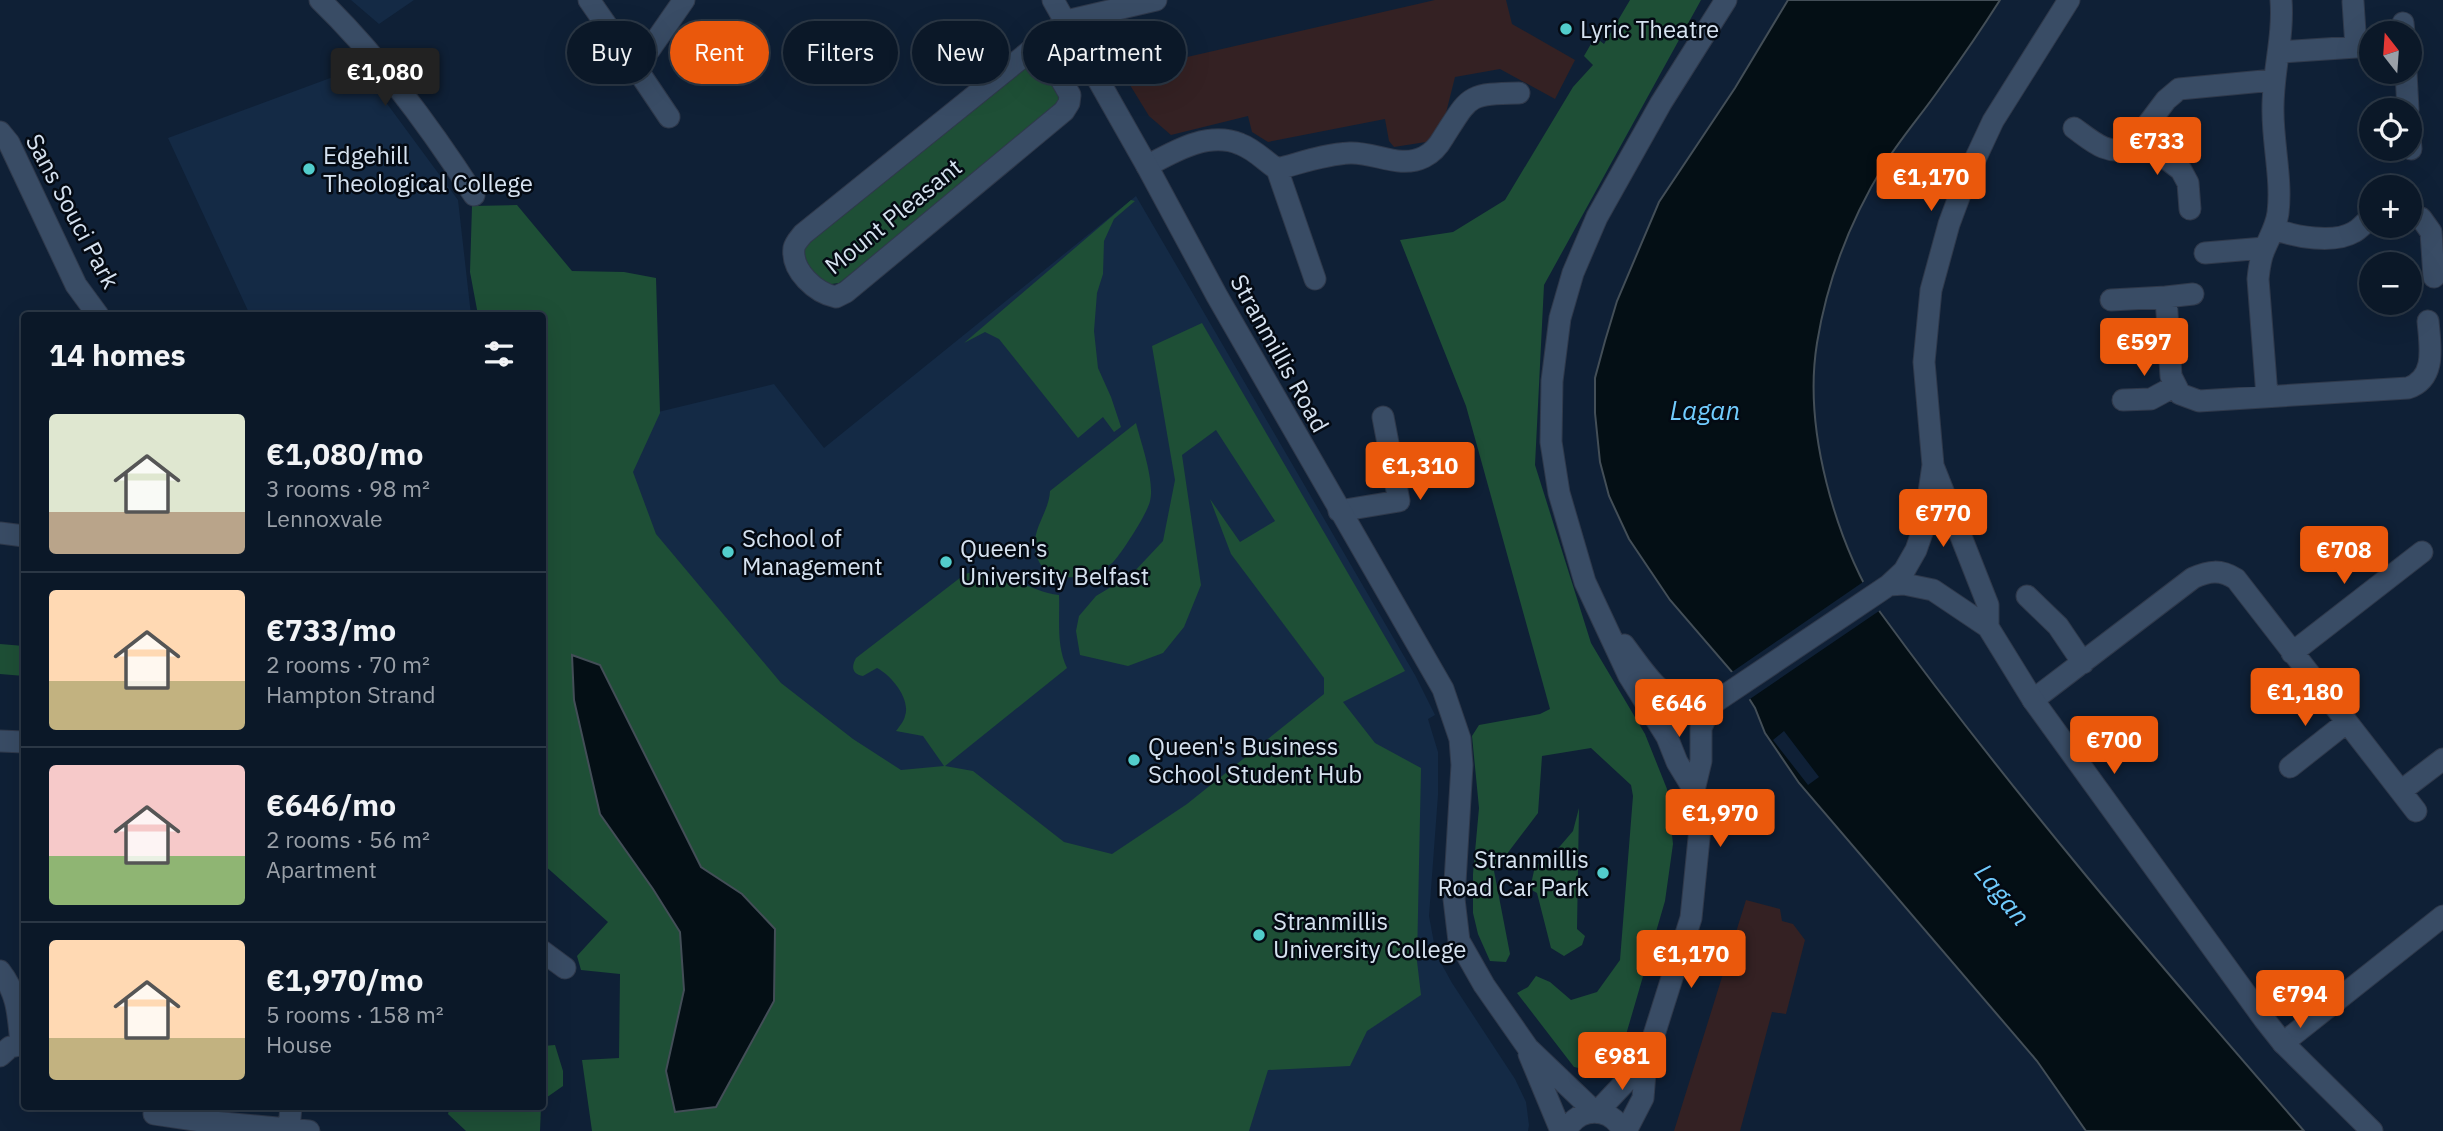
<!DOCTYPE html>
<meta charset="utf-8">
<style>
:root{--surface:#0b1828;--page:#192534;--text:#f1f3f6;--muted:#9aa0a8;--line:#2b3745;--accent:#ea580c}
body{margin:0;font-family:"IBM Plex Sans",sans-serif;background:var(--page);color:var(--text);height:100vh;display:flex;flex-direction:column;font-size:26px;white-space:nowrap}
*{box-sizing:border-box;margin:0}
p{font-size:23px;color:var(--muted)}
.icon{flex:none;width:38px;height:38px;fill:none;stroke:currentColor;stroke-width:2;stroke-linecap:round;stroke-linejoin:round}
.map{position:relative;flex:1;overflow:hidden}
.panel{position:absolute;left:21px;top:312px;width:525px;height:798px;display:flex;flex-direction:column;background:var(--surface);border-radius:7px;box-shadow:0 7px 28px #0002,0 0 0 2px var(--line)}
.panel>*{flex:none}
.top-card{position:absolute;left:567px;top:21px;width:665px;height:63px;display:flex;gap:14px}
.needle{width:46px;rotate:343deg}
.buttons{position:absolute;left:2359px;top:21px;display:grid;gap:14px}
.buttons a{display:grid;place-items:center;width:63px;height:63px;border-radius:50%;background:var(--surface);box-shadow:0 7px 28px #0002,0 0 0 2px var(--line);font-size:35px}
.price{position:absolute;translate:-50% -60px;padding:0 16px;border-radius:7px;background:var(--accent);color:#fff;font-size:23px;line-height:46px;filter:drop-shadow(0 2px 4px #0008)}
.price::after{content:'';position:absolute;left:50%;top:42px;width:21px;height:16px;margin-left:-10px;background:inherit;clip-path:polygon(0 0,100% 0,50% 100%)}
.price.current{background:#222;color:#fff}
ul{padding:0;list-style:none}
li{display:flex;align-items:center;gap:21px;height:175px;padding:0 28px}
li+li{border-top:2px solid var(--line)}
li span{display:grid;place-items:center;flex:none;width:196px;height:140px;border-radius:7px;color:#555}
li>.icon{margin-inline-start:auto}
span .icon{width:84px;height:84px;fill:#fffc;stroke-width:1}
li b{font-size:30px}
h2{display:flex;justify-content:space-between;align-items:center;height:84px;padding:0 28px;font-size:30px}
.chip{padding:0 24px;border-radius:32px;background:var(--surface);box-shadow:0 7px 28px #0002,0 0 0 2px var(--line);font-size:24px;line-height:63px}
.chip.current{background:var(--accent);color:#fff}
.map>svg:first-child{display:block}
.commercial{fill:#342123}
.built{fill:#142a45}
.green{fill:#1e4f36;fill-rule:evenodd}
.water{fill:#040f15;stroke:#434e57;stroke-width:2}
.pier{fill:#0f2036}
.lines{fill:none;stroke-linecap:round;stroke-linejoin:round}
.minor-casing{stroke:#2f394b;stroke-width:23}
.tertiary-casing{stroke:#2f394b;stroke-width:23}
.minor{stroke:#394c65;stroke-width:21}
.tertiary{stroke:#394c65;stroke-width:21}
.poi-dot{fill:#52cdcc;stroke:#040a13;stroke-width:2.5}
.labels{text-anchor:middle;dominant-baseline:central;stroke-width:5;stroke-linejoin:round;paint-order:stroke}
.poi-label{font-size:24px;fill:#d6e2f0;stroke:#040a13;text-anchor:start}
.street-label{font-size:24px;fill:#d6e2f0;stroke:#040a13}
.water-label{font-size:26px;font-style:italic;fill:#71ccfe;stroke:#040a13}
</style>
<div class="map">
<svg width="2443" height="1131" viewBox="0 0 2443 1131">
<rect width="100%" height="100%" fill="#0f2036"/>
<path class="commercial" d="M 1435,0 L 1506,0 L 1512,24 L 1575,60 L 1555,99 L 1500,69 L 1455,77 L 1443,125 L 1426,142 L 1394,147 L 1389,141 L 1385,119 L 1268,142 L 1252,132 L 1248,116 L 1171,135 L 1149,116 L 1122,72 Z
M 1746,900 L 1780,909 L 1782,921 L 1793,924 L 1805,940 L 1786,1014 L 1772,1012 L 1740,1131 L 1674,1131 Z"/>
<path class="built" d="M 351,0 L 414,0 L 379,24 Z
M 360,67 L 458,200 L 471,315 L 250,315 L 168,138 Z
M 1136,196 L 1415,675 L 1435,715 L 1428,719 L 1438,752 L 1438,795 L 1429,916 L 1436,954 L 1452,983 L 1515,1079 L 1526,1102 L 1529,1125 L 1528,1131 L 629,1131 L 663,993 L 543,800 L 542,440 L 774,384 L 824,448 Z"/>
<path class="green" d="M 1630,0 L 1701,0 L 1544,285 L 1535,465 L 1591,643 L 1645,734 L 1667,789 L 1673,844 L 1665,901 L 1623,1045 C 1613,1069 1598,1073 1574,1067 L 1517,993 L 1528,987 L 1536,976 L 1550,982 L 1571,1000 L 1597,992 L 1620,960 L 1633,796 L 1631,785 L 1591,748 L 1542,756 L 1538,813 L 1494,871 L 1510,954 L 1506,962 L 1490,961 L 1478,934 L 1473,913 L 1473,874 L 1479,808 L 1472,736 L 1479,725 L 1540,714 L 1550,709 L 1466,406 L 1400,240 L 1453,232 L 1505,200 L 1573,87 L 1593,65 L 1584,56 L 1595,37 L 1604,44 Z
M 1033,55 L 1060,91 L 1060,97 L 1055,109 L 848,276 L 839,283 L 824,285 L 799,258 L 804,243 Z
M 1131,200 L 1135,201 L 1114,219 L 1104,241 L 1103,274 L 1097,293 L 1094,331 L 1098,368 L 1111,397 L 1121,427 L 1114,432 L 1103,417 L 1078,438 L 999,339 L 985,332 L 964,343 Z
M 517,205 L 572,271 L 624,272 L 656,278 L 660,413 L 633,472 L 656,534 L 781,683 L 853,739 L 901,770 L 944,766 L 923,736 L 896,731 C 899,727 904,721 905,716 C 911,699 891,675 877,668 L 863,676 C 852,674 851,667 856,658 L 965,574 C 998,564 1027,592 1059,595 C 1060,619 1056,646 1067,668 L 945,766 L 973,771 L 1064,842 L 1112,854 L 1187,804 L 1324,694 L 1324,678 L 1231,554 L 1210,499 L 1240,542 L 1275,521 L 1216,430 L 1182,455 L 1201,585 L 1184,627 L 1163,653 L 1128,666 L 1080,655 L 1076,631 L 1079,616 L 1096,596 L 1131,575 L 1163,541 L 1175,480 L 1152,346 L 1202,323 L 1405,671 L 1343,702 L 1375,743 L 1421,768 L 1417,961 L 1421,995 L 1367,1031 L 1350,1066 L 1268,1070 L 1249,1131 L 592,1131 L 582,1060 L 619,1058 L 620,974 L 581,970 L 577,956 L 608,922 L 543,864 L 542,315 L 478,315 L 470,272 L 472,206 ZM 572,655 L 600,665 L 701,867 L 742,894 L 675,1112 L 666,1071 L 684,990 L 680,932 L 653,889 L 574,700 Z
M 1136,423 C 1141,443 1155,481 1150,501 C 1147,514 1123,551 1114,561 C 1111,565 1105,567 1100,569 C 1079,579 1047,585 1037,557 C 1028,532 1049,514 1050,491 Z
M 0,644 L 24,646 L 24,676 L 0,674 Z
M 1579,808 L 1577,929 L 1585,936 L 1582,945 L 1564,956 L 1551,948 L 1537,893 L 1530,889 L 1535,866 L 1555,852 L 1573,831 Z
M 555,1045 L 563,1071 L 563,1086 L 543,1100 L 543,1046 Z
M 450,1106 L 541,1106 L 540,1131 L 466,1131 L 448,1114 Z"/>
<path class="water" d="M 1788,0 L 2000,0 C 1981,30 1961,59 1940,88 C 1922,114 1901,138 1884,165 C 1851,219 1827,281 1817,343 C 1803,429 1835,539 1880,612 C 2012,793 2157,962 2304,1131 L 2086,1131 L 2037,1061 L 1799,783 L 1765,733 L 1755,708 L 1733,673 L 1670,600 L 1629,539 L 1609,496 L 1600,462 L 1595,413 L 1595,378 L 1605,341 L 1617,301 L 1659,202 L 1735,88 Z
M 572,655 L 600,665 L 701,867 L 742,894 L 775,929 L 774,1001 L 716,1107 L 675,1112 L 666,1071 L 684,990 L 680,932 L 653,889 L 600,814 L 574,700 Z"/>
<path class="pier" d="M 1866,580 L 1882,609 L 1747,701 L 1729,674 Z
M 1784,731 L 1819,777 L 1808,785 L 1773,740 Z"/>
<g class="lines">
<defs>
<path id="minor" d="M 320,0 C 376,54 432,130 474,195
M 589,0 L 632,62 L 650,49 L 684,0
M 2353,2 L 2356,47
M 2403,23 L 2404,33
M 1040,43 L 803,234 C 799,239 795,243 794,248 C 791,271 816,293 836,297 L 846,292 L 1064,111 L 1069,103 L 1070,95 L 1040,43 L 1066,21
M 2280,52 L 2371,46
M 632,62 L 669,117
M 2406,72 L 2408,110
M 2074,128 C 2092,141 2107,156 2130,148 L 2166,100 L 2179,89 L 2274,80
M 0,132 L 9,143 L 76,285 L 98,315
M 2410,137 L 2411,149
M 2139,138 L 2181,170 L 2188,183 L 2190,209
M 1147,166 C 1175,151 1208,131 1240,144 C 1254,149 1265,161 1277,169 C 1301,163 1325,154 1350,153 C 1375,152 1400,169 1424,157 C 1432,153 1439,145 1443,138 C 1470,96 1466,94 1519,93
M 1277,169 L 1315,279
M 2410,216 L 2421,218 L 2431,232 L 2434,277
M 2275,229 C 2295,237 2334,244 2354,232 C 2360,229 2365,222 2371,218
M 2205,253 L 2264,248
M 2166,297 L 2193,294
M 2111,300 L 2166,297 L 2171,376 L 2180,394 L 2199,401 L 2408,388 C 2437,378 2430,346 2428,321
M 2267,396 L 2258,279 C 2259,269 2260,258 2265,248 C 2270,236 2276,227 2278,213 C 2282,180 2273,145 2273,112 C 2272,74 2284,38 2281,0
M 2123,400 L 2151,399 L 2175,386
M 1339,511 L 1399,501 L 1383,417
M 0,533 L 24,536
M 2027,596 L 2058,626 L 2083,663
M 2292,653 L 2422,552
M 2033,700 L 2193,578 C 2209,571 2220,569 2236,579 L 2416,811
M 0,741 L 24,742
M 2290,767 L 2347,722
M 2401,791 L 2443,759
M 542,951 L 565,968
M 0,971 C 18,994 18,1015 21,1043
M 2283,1043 L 2443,916
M 0,1056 L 10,1047 L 24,1044
M 154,1114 L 201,1121 L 309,1131
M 289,1129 L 291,1106"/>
<path id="tertiary" d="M 1053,0 L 1147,166 L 1217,296 L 1443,689 L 1460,739 L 1462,765 L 1454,899 L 1459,941 L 1484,985 L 1528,1048 L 1594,1111
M 1066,21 L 1156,0
M 1934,468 L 1988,605 L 1988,627
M 1889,585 L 1904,584 L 1933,590 L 1988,627 L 2033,700 L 2264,1019 L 2283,1043 L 2372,1131
M 1624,645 C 1640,666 1658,696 1684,704 C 1693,707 1703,705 1712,704
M 1694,790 L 1701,761 L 1701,728 L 1712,704 L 1889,585 L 1904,571 L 1916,550 L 1924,527 L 1933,465 L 1924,362 L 1931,290 L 1949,224 L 1965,181 L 1993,121 L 2069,0
M 1529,1054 L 1561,1131
M 1598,1111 L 1646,1060
M 1566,1131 C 1579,1106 1610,1106 1623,1131
M 1626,1131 L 1643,1098 L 1646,1060 L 1691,918 L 1700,828 L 1694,790 L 1677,762 L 1667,737 L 1629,676 L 1585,582 L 1559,493 L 1551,442 L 1552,381 L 1560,318 L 1573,273 L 1597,217 L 1661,103 L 1726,0"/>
</defs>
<use href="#minor" class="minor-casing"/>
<use href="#tertiary" class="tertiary-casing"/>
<use href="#minor" class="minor"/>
<use href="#tertiary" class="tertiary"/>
</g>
<g class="poi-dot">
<circle cx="1566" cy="29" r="7"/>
<circle cx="309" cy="169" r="7"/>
<circle cx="728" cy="552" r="7"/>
<circle cx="946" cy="562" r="7"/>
<circle cx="1134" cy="760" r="7"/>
<circle cx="1603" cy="873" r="7"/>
<circle cx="1259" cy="935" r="7"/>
</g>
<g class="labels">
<g class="poi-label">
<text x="1580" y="29">Lyric Theatre</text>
<text x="323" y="155">Edgehill<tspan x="323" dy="28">Theological College</tspan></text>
<text x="742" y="538">School of<tspan x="742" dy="28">Management</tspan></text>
<text x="960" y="548">Queen's<tspan x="960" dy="28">University Belfast</tspan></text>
<text x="1148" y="746">Queen's Business<tspan x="1148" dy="28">School Student Hub</tspan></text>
<text x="1589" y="859" text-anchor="end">Stranmillis<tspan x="1589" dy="28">Road Car Park</tspan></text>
<text x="1273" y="921">Stranmillis<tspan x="1273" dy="28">University College</tspan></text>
</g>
<g class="street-label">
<text transform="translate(73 211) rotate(62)">Sans Souci Park</text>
<text transform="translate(893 216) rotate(-39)">Mount Pleasant</text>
<text transform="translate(1280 353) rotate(61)">Stranmillis Road</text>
</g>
<g class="water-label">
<text x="1705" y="410">Lagan</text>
<text transform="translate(2003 894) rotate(51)">Lagan</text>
</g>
</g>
</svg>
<div class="buttons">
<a><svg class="needle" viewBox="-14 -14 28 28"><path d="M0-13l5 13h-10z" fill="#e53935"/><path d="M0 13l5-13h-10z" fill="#9aa0a8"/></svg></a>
<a><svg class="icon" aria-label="locate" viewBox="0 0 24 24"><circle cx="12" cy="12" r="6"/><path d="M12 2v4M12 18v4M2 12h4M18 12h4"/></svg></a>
<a>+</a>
<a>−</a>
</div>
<b class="price current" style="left:385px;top:108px">€1,080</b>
<b class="price" style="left:2157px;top:177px">€733</b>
<b class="price" style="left:1931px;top:213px">€1,170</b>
<b class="price" style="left:2144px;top:378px">€597</b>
<b class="price" style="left:1420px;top:502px">€1,310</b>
<b class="price" style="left:1943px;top:549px">€770</b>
<b class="price" style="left:2344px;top:586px">€708</b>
<b class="price" style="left:2305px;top:728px">€1,180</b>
<b class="price" style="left:1679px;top:739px">€646</b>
<b class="price" style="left:2114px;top:776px">€700</b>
<b class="price" style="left:1720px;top:849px">€1,970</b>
<b class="price" style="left:1691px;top:990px">€1,170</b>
<b class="price" style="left:2300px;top:1030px">€794</b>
<b class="price" style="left:1622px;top:1092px">€981</b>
<div class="top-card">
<a class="chip">Buy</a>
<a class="chip current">Rent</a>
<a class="chip">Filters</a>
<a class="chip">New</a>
<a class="chip">Apartment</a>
</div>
<section class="panel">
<h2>14 homes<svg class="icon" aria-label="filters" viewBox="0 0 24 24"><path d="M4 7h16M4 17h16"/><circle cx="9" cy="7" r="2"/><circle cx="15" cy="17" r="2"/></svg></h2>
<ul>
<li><span style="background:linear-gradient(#dfe7d0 70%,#b9a48a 0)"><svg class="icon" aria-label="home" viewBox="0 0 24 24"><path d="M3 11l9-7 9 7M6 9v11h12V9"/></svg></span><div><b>€1,080/mo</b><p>3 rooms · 98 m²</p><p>Lennoxvale</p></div></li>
<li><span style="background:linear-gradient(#ffd9b3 65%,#c2b280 0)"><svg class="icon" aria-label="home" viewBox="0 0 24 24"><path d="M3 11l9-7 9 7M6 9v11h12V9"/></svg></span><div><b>€733/mo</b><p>2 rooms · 70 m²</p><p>Hampton Strand</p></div></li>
<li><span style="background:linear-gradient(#f6c9c9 65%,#8fb573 0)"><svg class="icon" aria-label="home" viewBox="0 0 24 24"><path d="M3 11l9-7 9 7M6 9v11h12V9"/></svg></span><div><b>€646/mo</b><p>2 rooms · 56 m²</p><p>Apartment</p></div></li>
<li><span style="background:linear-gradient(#ffd9b3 70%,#c2b280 0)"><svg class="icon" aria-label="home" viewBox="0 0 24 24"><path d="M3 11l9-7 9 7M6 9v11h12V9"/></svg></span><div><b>€1,970/mo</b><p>5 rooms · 158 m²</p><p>House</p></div></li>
</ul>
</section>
</div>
